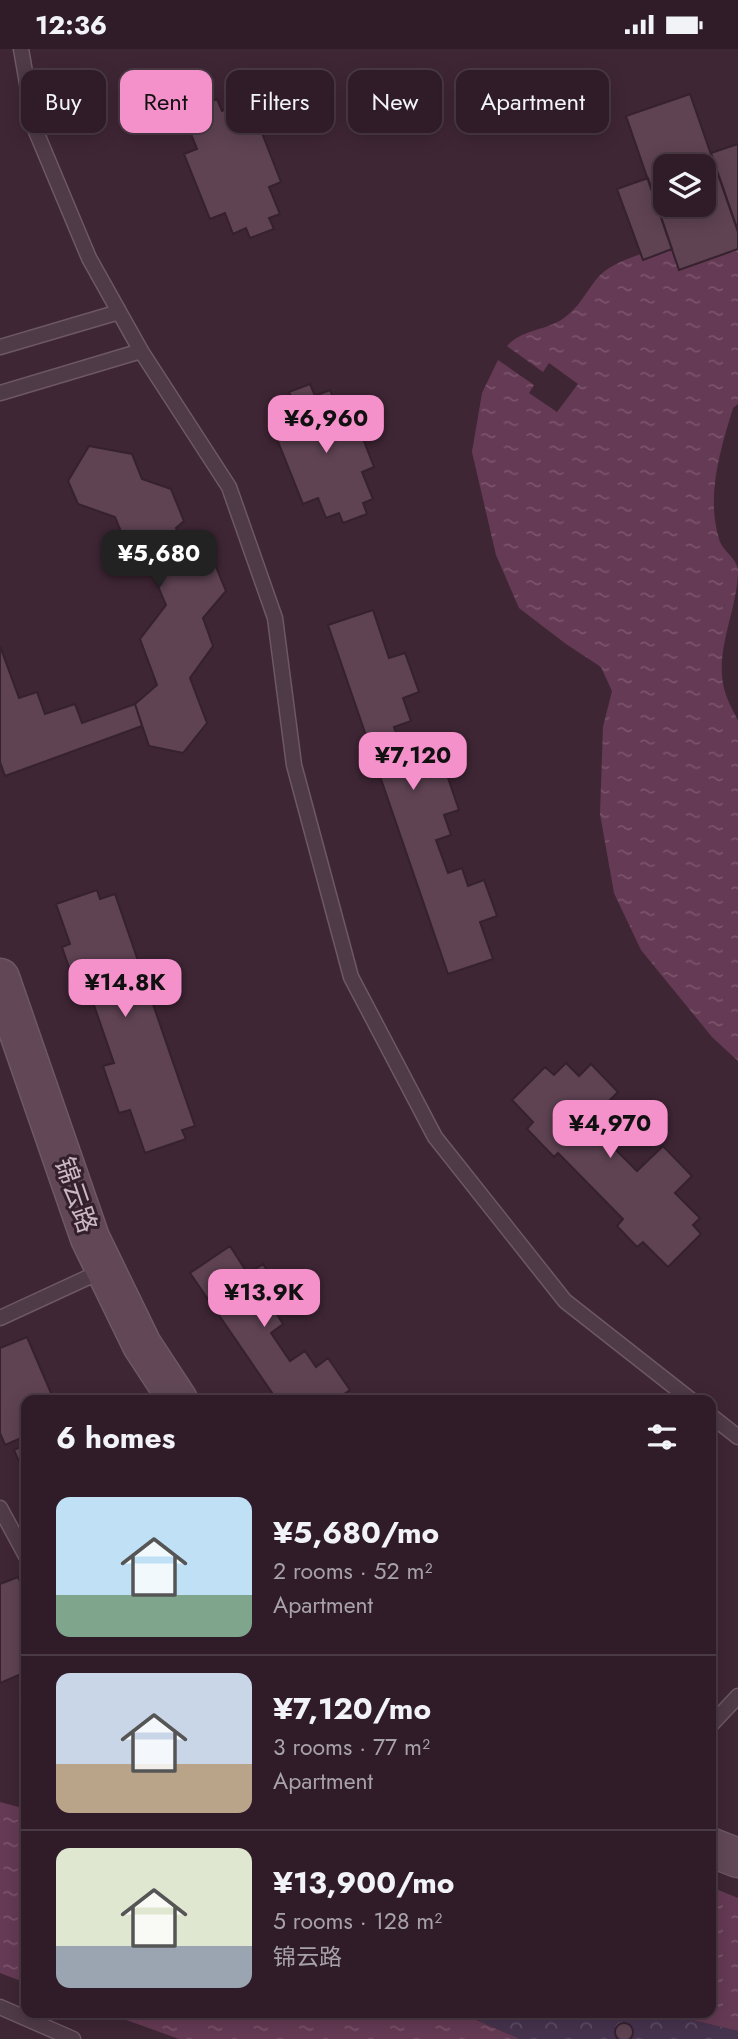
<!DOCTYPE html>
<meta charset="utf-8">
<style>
:root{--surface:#2f1c28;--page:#3b2934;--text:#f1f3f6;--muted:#a7a1a8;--line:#4a3a45;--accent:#f491ca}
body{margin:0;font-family:Jost,"Noto Sans SC",sans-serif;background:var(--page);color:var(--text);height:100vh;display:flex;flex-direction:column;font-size:26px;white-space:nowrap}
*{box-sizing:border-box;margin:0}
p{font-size:23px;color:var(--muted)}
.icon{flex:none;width:38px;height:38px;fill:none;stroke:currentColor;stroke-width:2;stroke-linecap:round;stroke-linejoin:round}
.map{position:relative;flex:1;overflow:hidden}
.details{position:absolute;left:21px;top:1346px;width:695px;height:623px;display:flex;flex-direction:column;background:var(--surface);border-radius:14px;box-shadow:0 4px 18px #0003,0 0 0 2px var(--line)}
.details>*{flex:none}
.guide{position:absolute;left:21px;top:21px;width:696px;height:63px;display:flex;gap:14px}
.fabs{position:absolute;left:653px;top:105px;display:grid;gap:14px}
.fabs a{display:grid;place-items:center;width:63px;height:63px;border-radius:14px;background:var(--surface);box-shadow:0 4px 18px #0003,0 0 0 2px var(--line);font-size:35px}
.price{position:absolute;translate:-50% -60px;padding:0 16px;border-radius:14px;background:var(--accent);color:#111;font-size:23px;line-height:46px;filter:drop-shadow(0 2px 4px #0008)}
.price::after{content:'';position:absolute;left:50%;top:42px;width:21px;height:16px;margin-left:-10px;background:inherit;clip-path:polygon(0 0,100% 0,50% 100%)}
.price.active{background:#222;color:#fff}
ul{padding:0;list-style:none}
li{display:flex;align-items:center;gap:21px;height:175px;padding:0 35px}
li+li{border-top:2px solid var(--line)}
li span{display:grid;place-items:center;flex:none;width:196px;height:140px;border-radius:14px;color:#555}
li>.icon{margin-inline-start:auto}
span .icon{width:84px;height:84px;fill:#fffc;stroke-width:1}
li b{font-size:30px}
h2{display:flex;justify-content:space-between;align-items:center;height:84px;padding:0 35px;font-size:30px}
.pill{padding:0 24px;border-radius:14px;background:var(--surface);box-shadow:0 4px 18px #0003,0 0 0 2px var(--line);font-size:24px;line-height:63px}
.pill.active{background:var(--accent);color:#111}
.status{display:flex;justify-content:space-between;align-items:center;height:49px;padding:0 35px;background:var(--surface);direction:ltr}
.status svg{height:19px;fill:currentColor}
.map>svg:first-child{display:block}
.park{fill:url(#park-crowns)}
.water{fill:url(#water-ripples)}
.building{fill:#5f4353;stroke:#36212e;stroke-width:2;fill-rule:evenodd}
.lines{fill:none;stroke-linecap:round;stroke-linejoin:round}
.lane-casing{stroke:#6d5864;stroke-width:17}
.secondary-casing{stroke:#6d5864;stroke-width:41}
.lane{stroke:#4f3a47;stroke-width:14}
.secondary{stroke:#624857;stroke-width:38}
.labels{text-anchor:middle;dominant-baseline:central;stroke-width:6;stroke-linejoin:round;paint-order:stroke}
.street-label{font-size:26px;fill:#cab7c1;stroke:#341f2c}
</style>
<div class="status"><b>12:36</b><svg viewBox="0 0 49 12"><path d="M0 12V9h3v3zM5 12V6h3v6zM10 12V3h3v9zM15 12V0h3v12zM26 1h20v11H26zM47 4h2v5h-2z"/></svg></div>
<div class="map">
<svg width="738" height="1990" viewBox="0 0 738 1990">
<defs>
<pattern id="park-crowns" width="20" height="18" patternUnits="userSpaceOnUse" patternTransform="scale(1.75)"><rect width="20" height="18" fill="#46334e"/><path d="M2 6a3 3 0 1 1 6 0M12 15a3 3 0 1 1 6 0" fill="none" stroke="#5f4e66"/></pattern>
<pattern id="water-ripples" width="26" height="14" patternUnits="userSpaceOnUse" patternTransform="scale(1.75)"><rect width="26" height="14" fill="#653a54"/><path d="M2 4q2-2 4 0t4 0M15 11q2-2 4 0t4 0" fill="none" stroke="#7a546b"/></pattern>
</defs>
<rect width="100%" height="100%" fill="#3f2635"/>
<path class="park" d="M 461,1964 L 664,1964 L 738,1982 L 738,1990 L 520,1990 Z"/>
<path class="water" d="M 672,200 L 680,221 L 738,200 L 738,355 L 733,359 C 720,402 706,446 719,490 C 722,502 737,509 738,521 C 738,561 713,603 725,643 C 728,653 734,663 738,672 L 738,1012 L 712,988 L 641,901 L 614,844 L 600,765 L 603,678 L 612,642 L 601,618 L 566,595 L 519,559 L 496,506 L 472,403 L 482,344 L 498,311 L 534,336 L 529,344 L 557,363 L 578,335 L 549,314 L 543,323 L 507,297 C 522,280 546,282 564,269 C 579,258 584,246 595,232 C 606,217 624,211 641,205 L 643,211 Z
M 0,1753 L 26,1760 L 26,1934 L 0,1924 Z
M 711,1838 L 738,1849 L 738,1982 L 664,1964 L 710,1964 Z
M 107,1964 L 460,1964 L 520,1990 L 179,1990 Z"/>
<path class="building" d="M 690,45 L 738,183 L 738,200 L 679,221 L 626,67 ZM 665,117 L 704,117 L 704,156 L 665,156 Z
M 217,50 L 222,62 L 237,56 L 248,84 L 260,79 L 281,133 L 269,138 L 280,165 L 269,169 L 274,180 L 250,189 L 246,179 L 233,185 L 225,164 L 210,170 L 184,105 L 197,100 L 187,75 L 201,70 L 196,59 Z
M 738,95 L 738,176 L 736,176 L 711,104 Z
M 648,129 L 672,200 L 643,211 L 617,140 Z
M 310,335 L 315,347 L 330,341 L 341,369 L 353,364 L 374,418 L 362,423 L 373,450 L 363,454 L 367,465 L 343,474 L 339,464 L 326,469 L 318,449 L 303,455 L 277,390 L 290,385 L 280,360 L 294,355 L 289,343 Z
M 89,397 L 132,405 L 142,430 L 171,440 L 184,472 L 176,479 L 186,505 L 212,508 L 226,542 L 203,569 L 213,597 L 190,629 L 207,674 L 183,704 L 149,697 L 135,655 L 157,636 L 140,590 L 166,556 L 139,493 L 124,490 L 115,468 L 78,455 L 68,432 Z
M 373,561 L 389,609 L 405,604 L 419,643 L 403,649 L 411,672 L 394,678 L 405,710 L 422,704 L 430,728 L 446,723 L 459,761 L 444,766 L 451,786 L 436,791 L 448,824 L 462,819 L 468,837 L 484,831 L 497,867 L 480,873 L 493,910 L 448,925 L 328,576 Z
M 0,597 L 19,649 L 37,643 L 45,665 L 75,655 L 82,674 L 135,655 L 142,677 L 5,727 L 0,713 Z
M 97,841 L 100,850 L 115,845 L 195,1077 L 182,1081 L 186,1090 L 145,1104 L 130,1061 L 119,1064 L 103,1017 L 114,1014 L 88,939 L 77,942 L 62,898 L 70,895 L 56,855 Z
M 566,1014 L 579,1027 L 591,1015 L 618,1043 L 588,1073 L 637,1122 L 663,1097 L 692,1127 L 675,1144 L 700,1169 L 693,1176 L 701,1185 L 668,1218 L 643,1193 L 637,1198 L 617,1177 L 623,1170 L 558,1104 L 554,1108 L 527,1080 L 533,1073 L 512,1051 L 545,1018 L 554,1026 Z
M 230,1197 L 248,1225 L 263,1215 L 285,1249 L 272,1258 L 283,1275 L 271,1284 L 290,1312 L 305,1302 L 316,1318 L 328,1309 L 350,1341 L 335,1351 L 277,1351 L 190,1224 Z
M 27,1288 L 54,1351 L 26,1351 L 26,1387 L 5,1396 L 0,1384 L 0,1299 Z
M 26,1395 L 26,1429 L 14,1401 Z
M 18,1528 L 26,1546 L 26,1623 L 0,1634 L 0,1535 Z
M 26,1649 L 26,1665 L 20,1651 Z
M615 1983a9 9 0 1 1 18 0a9 9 0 1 1-18 0Z"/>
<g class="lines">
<defs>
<path id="lane" d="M 21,0 L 35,80 L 89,209 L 141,302 L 229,438 L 275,569 L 294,716 L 351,928 L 435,1088 L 565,1252 L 691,1351
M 0,298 L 119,263
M 0,344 L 141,302
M 0,1269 L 104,1221
M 710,1366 L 738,1388
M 0,1459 L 26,1507
M 710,1677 L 738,1647
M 0,1958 L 73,1990"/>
<path id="secondary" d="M 0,929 L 90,1189 L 142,1296 L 178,1351
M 710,1798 L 738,1809"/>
</defs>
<use href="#lane" class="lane-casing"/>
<use href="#secondary" class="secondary-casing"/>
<use href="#lane" class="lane"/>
<use href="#secondary" class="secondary"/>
</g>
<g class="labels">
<g class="street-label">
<text transform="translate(76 1146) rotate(71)">锦云路</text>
</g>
</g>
</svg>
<div class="fabs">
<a><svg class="icon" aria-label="layers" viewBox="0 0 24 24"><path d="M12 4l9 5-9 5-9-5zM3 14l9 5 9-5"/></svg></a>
</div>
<b class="price" style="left:326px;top:406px">¥6,960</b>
<b class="price active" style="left:159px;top:541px">¥5,680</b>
<b class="price" style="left:413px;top:743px">¥7,120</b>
<b class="price" style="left:125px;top:970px">¥14.8K</b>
<b class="price" style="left:610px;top:1111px">¥4,970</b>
<b class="price" style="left:264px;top:1280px">¥13.9K</b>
<div class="guide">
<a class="pill">Buy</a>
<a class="pill active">Rent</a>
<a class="pill">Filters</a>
<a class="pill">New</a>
<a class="pill">Apartment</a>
</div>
<section class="details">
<h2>6 homes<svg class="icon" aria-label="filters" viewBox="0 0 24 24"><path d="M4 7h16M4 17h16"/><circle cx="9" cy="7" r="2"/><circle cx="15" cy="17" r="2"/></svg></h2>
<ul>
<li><span style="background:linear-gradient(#bfe0f5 70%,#7fa58c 0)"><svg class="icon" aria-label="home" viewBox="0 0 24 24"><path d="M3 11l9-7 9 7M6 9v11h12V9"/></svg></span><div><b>¥5,680/mo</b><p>2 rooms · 52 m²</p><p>Apartment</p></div></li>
<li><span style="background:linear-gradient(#c9d6e8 65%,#b9a48a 0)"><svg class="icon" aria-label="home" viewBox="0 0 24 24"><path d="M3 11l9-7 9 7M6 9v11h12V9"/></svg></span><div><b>¥7,120/mo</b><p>3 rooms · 77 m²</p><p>Apartment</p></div></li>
<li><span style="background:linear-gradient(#dfe7d0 70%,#9aa5b1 0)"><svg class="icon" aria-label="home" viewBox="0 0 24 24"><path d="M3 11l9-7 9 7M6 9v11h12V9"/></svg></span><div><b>¥13,900/mo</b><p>5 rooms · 128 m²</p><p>锦云路</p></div></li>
</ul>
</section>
</div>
